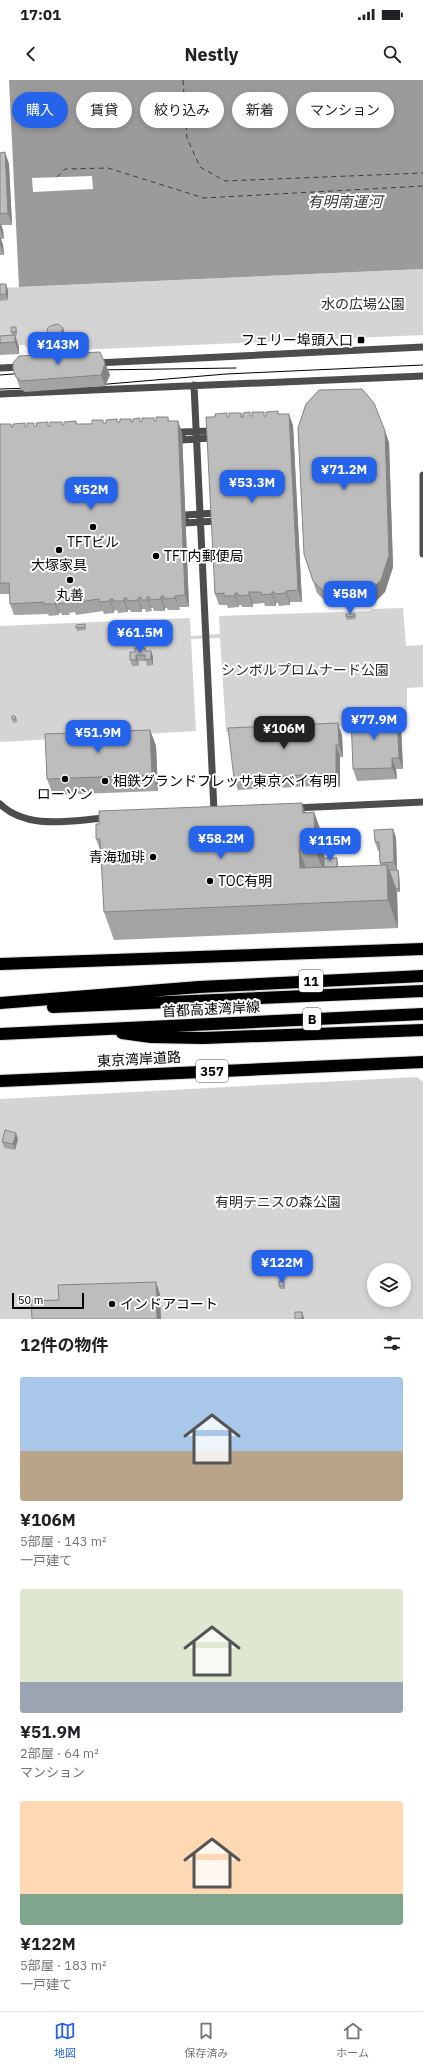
<!DOCTYPE html>
<html lang="ja">
<meta charset="utf-8">
<style>
:root{--surface:#fff;--page:#f6f6f6;--text:#202124;--muted:#757577;--line:#e0e0e0;--accent:#2563eb}
body{margin:0;font-family:"IBM Plex Sans","Noto Sans JP",sans-serif;background:var(--page);color:var(--text);height:100vh;display:flex;flex-direction:column;font-size:15px;white-space:nowrap}
*{box-sizing:border-box;margin:0}
p{font-size:13px;color:var(--muted)}
.icon{flex:none;width:22px;height:22px;fill:none;stroke:currentColor;stroke-width:2;stroke-linecap:round;stroke-linejoin:round}
.map{position:relative;height:1239px;overflow:hidden}
.sheet{display:flex;flex-direction:column;background:var(--surface);flex:1}
.sheet>*{flex:none}
.banner{position:absolute;left:12px;top:12px;width:399px;height:36px;display:flex;gap:8px}
.buttons{position:absolute;left:367px;top:1183px;display:grid;gap:8px}
.buttons a{display:grid;place-items:center;width:44px;height:44px;border-radius:50%;background:var(--surface);box-shadow:0 2px 6px #0003;font-size:20px}
.scale{position:absolute;left:12px;bottom:10px;width:72px;box-sizing:border-box;padding-left:4px;border:2px solid #000;border-top:0;font-size:11px;line-height:14px;white-space:nowrap;color:#000;-webkit-text-stroke:3px #fff;paint-order:stroke}
.price{position:absolute;translate:-50% -34px;padding:0 9px;border-radius:8px;background:var(--accent);color:#fff;font-size:13px;line-height:26px;filter:drop-shadow(0 1px 2px #0008)}
.price::after{content:'';position:absolute;left:50%;top:24px;width:12px;height:9px;margin-left:-6px;background:inherit;clip-path:polygon(0 0,100% 0,50% 100%)}
.price.on{background:#222;color:#fff}
ul{padding:0;list-style:none}
li{display:grid;align-content:center;gap:8px;height:212px;padding:0 20px}
li span{display:grid;place-items:center;height:124px;border-radius:4px;color:#555}
li>.icon{margin-inline-start:auto}
span .icon{width:72px;height:72px;fill:#fffc;stroke-width:1}
li b{font-size:17px}
h2{display:flex;justify-content:space-between;align-items:center;height:48px;padding:0 20px;font-size:17px}
.tag{padding:0 14px;border-radius:18px;background:var(--surface);box-shadow:0 2px 6px #0003;font-size:14px;line-height:36px}
.tag.on{background:var(--accent);color:#fff}
.status{display:flex;justify-content:space-between;align-items:center;height:28px;padding:0 20px;background:var(--surface);direction:ltr}
.status svg{height:11px;fill:currentColor}
header{display:flex;justify-content:space-between;align-items:center;height:52px;padding:0 20px;background:var(--surface);font-size:18px;font-weight:800}
.dock{display:flex;justify-content:space-around;align-items:center;height:56px;border-top:1px solid var(--line);background:var(--surface);font-size:11px;color:var(--muted)}
.dock a{display:grid;justify-items:center;gap:2px}
.dock .on{color:var(--accent)}
.map>svg:first-child{display:block}
.green{fill:#d4d4d4;fill-rule:evenodd}
.water{fill:#9b9b9b}
.pier{fill:#fff}
.lines{fill:none;stroke-linecap:round;stroke-linejoin:round}
.ferry{stroke:#3c3c3c;stroke-width:1;stroke-dasharray:5 4;stroke-linecap:butt}
.highway-casing{stroke:#dbdbdb;stroke-width:14}
.minor{stroke:#4d4d4d;stroke-width:7}
.highway{stroke:#000;stroke-width:12}
.tram{stroke:#000;stroke-width:1}
.wall{fill:#a3a3a3}
.shaded-wall{fill:#848484}
.building{fill:#bdbdbd;stroke:#848484}
.poi-dot{fill:#000;stroke:#fff;stroke-width:1.5}
.labels{text-anchor:middle;dominant-baseline:central;stroke-width:4;stroke-linejoin:round;paint-order:stroke}
.shield{fill:#fff;stroke:#4c4c4c;stroke-width:1}
.shield-label{font-size:13px;font-weight:bold;fill:#000}
.park-label{font-size:14px;fill:#2b2b2b;stroke:#fff}
.poi-label{font-size:14px;fill:#000;stroke:#fff}
.street-label{font-size:14px;fill:#000;stroke:#fff}
.water-label{font-size:15px;font-style:italic;fill:#3c3c3c;stroke:#fff}
</style>
<div class="status"><b>17:01</b><svg viewBox="0 0 49 12"><path d="M0 12V9h3v3zM5 12V6h3v6zM10 12V3h3v9zM15 12V0h3v12zM26 1h20v11H26zM47 4h2v5h-2z"/></svg></div>
<header><svg class="icon" aria-label="back" viewBox="0 0 24 24"><path d="M15 5l-7 7 7 7"/></svg>Nestly<svg class="icon" aria-label="search" viewBox="0 0 24 24"><circle cx="10" cy="10" r="6"/><path d="M15 15l6 6"/></svg></header>
<div class="map">
<svg width="423" height="1239" viewBox="0 0 423 1239">
<rect width="100%" height="100%" fill="#fff"/>
<path class="green" d="M 423,189 L 423,255 L 32,272 L 24,265 L 0,266 L 0,208 Z
M 403,528 L 406,566 L 423,565 L 423,607 L 407,608 L 407,643 L 226,652 L 220,558 L 191,559 L 196,651 L 0,662 L 0,546 L 190,538 L 191,556 L 220,554 L 219,536 L 371,531 L 371,529 Z
M 417,997 L 423,1002 L 423,1239 L 0,1239 L 0,1019 ZM 374,1190 L 404,1190 L 404,1220 L 374,1220 Z"/>
<path class="water" d="M 9,0 L 423,0 L 423,189 L 19,207 Z"/>
<path class="pier" d="M 92,96 L 93,109 L 33,112 L 32,98 Z"/>
<g class="lines">
<path class="ferry" d="M 183,0 L 187,58 L 200,87 L 225,101 L 423,93
M 57,97 L 65,89 L 108,88 L 204,118 L 423,106"/>
<defs>
<path id="highway" d="M 0,884 L 423,869
M 0,923 L 199,907 L 423,896
M 53,927 L 423,911
M 122,953 L 151,957 L 203,958 L 423,950
M 0,954 L 423,934
M 0,1001 L 423,982"/>
</defs>
<use href="#highway" class="highway-casing"/>
<path class="minor" d="M 96,283 L 423,267
M 0,288 L 22,287
M 194,305 L 214,731
M 0,314 L 423,296
M 211,351 L 211,358 L 182,360 L 182,352 Z
M 423,395 L 423,474
M 216,433 L 216,441 L 185,443 L 185,435 Z
M 0,724 C 28,751 72,740 107,738
M 295,728 L 423,722"/>
<use href="#highway" class="highway"/>
<path class="tram" d="M 96,290 L 236,288
M 0,295 L 26,293
M 96,305 L 226,294 L 423,285
M 0,309 L 32,308"/>
</g>
<path class="wall" d="M 5,72 L 9,84 L 12,145 L 1,145 L 3,150 L 4,159 L 1,159 L 3,165 L 4,175 L 0,175 L 0,73 Z
M 0,204 L 8,210 L 8,220 L 0,221 Z
M 63,248 L 64,251 L 62,256 L 53,259 L 49,257 L 48,253 Z
M 17,250 L 17,255 L 12,255 L 11,252 Z
M 15,255 L 19,267 L 19,274 L 0,275 L 0,256 Z
M 105,283 L 110,295 L 105,306 L 25,312 L 20,308 L 13,289 Z
M 278,331 L 279,334 L 293,345 L 302,522 L 290,522 L 290,525 L 279,526 L 278,523 L 276,523 L 276,526 L 265,526 L 264,523 L 253,524 L 253,527 L 242,527 L 241,525 L 239,525 L 239,527 L 228,528 L 227,525 L 219,525 L 215,514 L 228,337 L 241,333 L 243,337 L 265,336 Z
M 168,337 L 169,341 L 182,352 L 189,527 L 179,527 L 180,530 L 168,530 L 167,528 L 165,528 L 165,531 L 154,531 L 153,528 L 151,528 L 152,531 L 146,532 L 145,529 L 142,529 L 142,532 L 131,532 L 130,530 L 128,530 L 128,532 L 118,533 L 117,530 L 114,531 L 114,533 L 104,534 L 103,531 L 76,535 L 75,532 L 69,533 L 70,535 L 62,535 L 61,533 L 59,533 L 59,535 L 49,536 L 48,534 L 14,535 L 10,524 L 10,514 L 0,514 L 0,344 L 11,344 L 12,347 L 63,345 L 76,341 L 77,344 L 106,343 L 117,339 L 118,342 L 131,339 L 132,342 L 155,341 Z
M 389,362 L 393,487 L 385,512 L 373,524 L 329,525 L 317,513 L 313,501 Z
M 355,534 L 356,539 L 347,540 L 346,537 Z
M 86,547 L 86,550 L 77,551 L 76,548 Z
M 145,568 L 146,571 L 151,571 L 153,577 L 153,585 L 147,586 L 146,581 L 138,581 L 139,586 L 132,586 L 130,580 L 135,572 Z
M 12,639 L 17,639 L 17,642 L 13,643 Z
M 401,646 L 403,689 L 396,689 L 397,699 L 357,701 L 353,689 Z
M 150,650 L 156,666 L 158,711 L 53,715 L 47,699 Z
M 342,655 L 343,677 L 340,677 L 340,707 L 332,707 L 331,705 L 238,710 L 234,698 Z
M 314,732 L 324,760 L 324,778 L 338,781 L 338,787 L 380,785 L 380,783 L 379,771 L 378,771 L 375,762 L 393,749 L 396,758 L 397,790 L 398,790 L 399,793 L 400,812 L 397,812 L 398,848 L 114,860 L 104,832 L 101,772 L 96,759 L 306,733 Z
M 18,1059 L 15,1070 L 4,1068 L 2,1062 Z
M 284,1201 L 285,1204 L 285,1209 L 280,1209 L 279,1206 Z"/>
<path class="shaded-wall" d="M 5,72 L 9,84 L 12,145 L 8,133 Z
M 0,142 L 3,150 L 4,159 L 0,149 Z
M 0,156 L 3,165 L 4,175 L 0,164 Z
M 6,204 L 8,210 L 8,220 L 6,214 Z
M 63,248 L 64,251 L 62,256 L 61,253 Z
M 15,255 L 19,267 L 19,274 L 15,262 Z
M 105,283 L 110,295 L 105,306 L 101,295 Z
M 289,334 L 293,345 L 302,522 L 298,510 Z
M 178,341 L 182,352 L 189,527 L 185,515 Z
M 385,351 L 389,362 L 393,487 L 385,512 L 373,524 L 369,512 Z
M 286,511 L 290,522 L 290,525 L 286,513 Z
M 249,512 L 253,524 L 253,527 L 249,515 Z
M 272,512 L 276,523 L 276,526 L 272,514 Z
M 235,513 L 239,525 L 239,527 L 235,516 Z
M 161,516 L 165,528 L 165,531 L 161,519 Z
M 175,516 L 179,527 L 180,530 L 175,518 Z
M 147,517 L 151,528 L 152,531 L 147,520 Z
M 124,518 L 128,530 L 128,532 L 124,521 Z
M 138,518 L 142,529 L 142,532 L 138,520 Z
M 110,519 L 114,531 L 114,533 L 110,521 Z
M 55,521 L 59,533 L 59,535 L 55,524 Z
M 151,571 L 153,577 L 153,585 L 151,579 Z
M 136,575 L 138,581 L 139,586 L 136,580 Z
M 397,635 L 401,646 L 403,689 L 399,678 Z
M 338,643 L 342,655 L 343,677 L 339,665 Z
M 150,650 L 156,666 L 158,711 L 152,695 Z
M 336,665 L 340,677 L 340,707 L 336,695 Z
M 392,678 L 396,689 L 397,699 L 392,688 Z
M 302,723 L 312,750 L 303,733 Z
M 314,732 L 324,760 L 325,796 L 315,769 Z
M 393,749 L 396,758 L 397,791 L 394,782 Z
M 299,769 L 309,797 L 300,788 Z
M 387,785 L 397,812 L 398,848 L 388,820 Z
M 398,790 L 399,793 L 400,812 L 399,809 Z
M 16,1053 L 18,1059 L 15,1070 L 13,1064 Z
M 156,1202 L 160,1214 L 161,1239 L 157,1239 Z
M 302,1232 L 304,1238 L 304,1239 L 302,1239 Z"/>
<path class="building" d="M 5,72 L 8,133 L 0,134 L 0,73 Z
M 0,204 L 6,204 L 6,214 L 0,215 Z
M 58,244 L 63,248 L 61,253 L 51,256 L 48,253 L 47,249 L 50,246 Z
M 11,247 L 16,247 L 16,252 L 11,252 Z
M 15,255 L 15,262 L 0,263 L 0,256 Z
M 100,272 L 105,283 L 101,295 L 21,301 L 16,297 L 13,289 L 13,283 L 19,276 Z
M 362,309 L 374,323 L 385,351 L 389,475 L 381,500 L 369,512 L 325,513 L 313,501 L 304,474 L 298,348 L 306,324 L 319,310 Z
M 278,331 L 278,334 L 289,334 L 298,510 L 286,511 L 286,513 L 275,514 L 274,512 L 272,512 L 272,514 L 261,515 L 261,512 L 249,512 L 249,515 L 238,516 L 238,513 L 235,513 L 235,516 L 224,516 L 224,513 L 215,514 L 206,337 L 215,337 L 215,334 L 227,333 L 227,337 L 229,337 L 229,333 L 241,333 L 241,337 L 243,337 L 243,333 L 250,332 L 250,336 L 252,336 L 252,332 L 264,332 L 264,336 L 266,336 L 266,332 Z
M 156,337 L 168,337 L 168,341 L 178,341 L 185,515 L 175,516 L 175,518 L 164,519 L 164,516 L 161,516 L 161,519 L 150,520 L 150,517 L 147,517 L 147,520 L 141,520 L 141,517 L 138,518 L 138,520 L 127,521 L 127,518 L 124,518 L 124,521 L 113,521 L 113,519 L 110,519 L 110,521 L 99,522 L 99,519 L 72,523 L 72,521 L 65,521 L 65,523 L 58,524 L 58,521 L 55,521 L 55,524 L 44,524 L 44,522 L 10,524 L 9,503 L 0,503 L 0,344 L 11,344 L 11,347 L 13,347 L 13,344 L 25,343 L 25,347 L 27,347 L 27,343 L 34,343 L 34,346 L 37,346 L 36,343 L 48,342 L 48,346 L 50,346 L 50,342 L 62,342 L 62,345 L 64,345 L 64,342 L 76,341 L 76,344 L 92,344 L 92,340 L 103,340 L 103,343 L 106,343 L 106,340 L 117,339 L 117,342 L 120,342 L 120,339 L 131,339 L 131,342 L 133,342 L 133,339 L 140,338 L 140,342 L 142,341 L 142,338 L 154,338 L 154,341 L 156,341 Z
M 346,534 L 355,534 L 355,536 L 346,537 Z
M 85,544 L 85,547 L 76,548 L 76,545 Z
M 135,568 L 145,568 L 145,571 L 151,571 L 151,579 L 145,580 L 145,575 L 136,575 L 136,580 L 130,580 L 130,572 L 135,572 Z
M 397,635 L 399,678 L 392,678 L 392,688 L 353,689 L 351,636 Z
M 12,636 L 15,636 L 16,639 L 12,639 Z
M 338,643 L 339,665 L 336,665 L 336,695 L 328,696 L 327,694 L 234,698 L 228,648 Z
M 150,650 L 152,695 L 47,699 L 45,654 Z
M 302,723 L 303,733 L 314,732 L 315,769 L 299,769 L 300,788 L 387,785 L 388,820 L 104,832 L 100,759 L 96,759 L 96,744 L 99,744 L 99,731 Z
M 393,749 L 394,782 L 380,783 L 379,762 L 375,762 L 374,750 Z
M 324,778 L 337,778 L 337,787 L 324,787 Z
M 389,790 L 398,790 L 399,809 L 396,809 Z
M 5,1050 L 16,1053 L 13,1064 L 2,1062 Z
M 279,1201 L 284,1201 L 284,1206 L 279,1206 Z
M 156,1202 L 157,1239 L 32,1239 L 31,1221 L 59,1220 L 58,1205 Z
M 295,1232 L 302,1232 L 302,1239 L 295,1239 Z"/>
<g class="poi-dot">
<rect x="357" y="256" width="8" height="8" rx="2"/>
<circle cx="93" cy="447" r="4"/>
<circle cx="59" cy="470" r="4"/>
<circle cx="156" cy="476" r="4"/>
<circle cx="70" cy="500" r="4"/>
<circle cx="65" cy="699" r="4"/>
<circle cx="105" cy="701" r="4"/>
<circle cx="153" cy="777" r="4"/>
<circle cx="210" cy="801" r="4"/>
<circle cx="112" cy="1224" r="4"/>
</g>
<g class="labels">
<g class="shield">
<rect x="299" y="890" width="24" height="22" rx="3"/>
<rect x="303" y="928" width="18" height="22" rx="3"/>
<rect x="196" y="980" width="32" height="22" rx="3"/>
</g>
<g class="shield-label">
<text x="311" y="901">11</text>
<text x="312" y="939">B</text>
<text x="212" y="991">357</text>
</g>
<g class="park-label">
<text x="363" y="224">水の広場公園</text>
<text x="305" y="590">シンボルプロムナード公園</text>
<text x="278" y="1122">有明テニスの森公園</text>
</g>
<g class="poi-label">
<text x="353" y="260" text-anchor="end">フェリー埠頭入口</text>
<text x="93" y="462">TFTビル</text>
<text x="164" y="476" text-anchor="start">TFT内郵便局</text>
<text x="59" y="485">大塚家具</text>
<text x="70" y="515">丸善</text>
<text x="113" y="701" text-anchor="start">相鉄グランドフレッサ東京ベイ有明</text>
<text x="65" y="714">ローソン</text>
<text x="145" y="777" text-anchor="end">青海珈琲</text>
<text x="218" y="801" text-anchor="start">TOC有明</text>
<text x="120" y="1224" text-anchor="start">インドアコート</text>
</g>
<g class="street-label">
<text transform="translate(211 929) rotate(-3)">首都高速湾岸線</text>
<text transform="translate(139 979) rotate(-3)">東京湾岸道路</text>
</g>
<g class="water-label">
<text x="345" y="121">有明南運河</text>
</g>
</g>
</svg>
<div class="buttons">
<a><svg class="icon" aria-label="layers" viewBox="0 0 24 24"><path d="M12 4l9 5-9 5-9-5zM3 14l9 5 9-5"/></svg></a>
</div>
<div class="scale">50 m</div>
<b class="price" style="left:58px;top:286px">¥143M</b>
<b class="price" style="left:344px;top:411px">¥71.2M</b>
<b class="price" style="left:252px;top:424px">¥53.3M</b>
<b class="price" style="left:91px;top:431px">¥52M</b>
<b class="price" style="left:350px;top:535px">¥58M</b>
<b class="price" style="left:140px;top:574px">¥61.5M</b>
<b class="price" style="left:374px;top:661px">¥77.9M</b>
<b class="price on" style="left:284px;top:670px">¥106M</b>
<b class="price" style="left:98px;top:674px">¥51.9M</b>
<b class="price" style="left:221px;top:780px">¥58.2M</b>
<b class="price" style="left:330px;top:782px">¥115M</b>
<b class="price" style="left:282px;top:1204px">¥122M</b>
<div class="banner">
<a class="tag on">購入</a>
<a class="tag">賃貸</a>
<a class="tag">絞り込み</a>
<a class="tag">新着</a>
<a class="tag">マンション</a>
</div>
</div>
<section class="sheet">
<h2>12件の物件<svg class="icon" aria-label="filters" viewBox="0 0 24 24"><path d="M4 7h16M4 17h16"/><circle cx="9" cy="7" r="2"/><circle cx="15" cy="17" r="2"/></svg></h2>
<ul>
<li><span style="background:linear-gradient(#a9c7e8 60%,#b9a48a 0)"><svg class="icon" aria-label="home" viewBox="0 0 24 24"><path d="M3 11l9-7 9 7M6 9v11h12V9"/></svg></span><div><b>¥106M</b><p>5部屋 · 143 m²</p><p>一戸建て</p></div></li>
<li><span style="background:linear-gradient(#dfe7d0 75%,#9aa5b1 0)"><svg class="icon" aria-label="home" viewBox="0 0 24 24"><path d="M3 11l9-7 9 7M6 9v11h12V9"/></svg></span><div><b>¥51.9M</b><p>2部屋 · 64 m²</p><p>マンション</p></div></li>
<li><span style="background:linear-gradient(#ffd9b3 75%,#7fa58c 0)"><svg class="icon" aria-label="home" viewBox="0 0 24 24"><path d="M3 11l9-7 9 7M6 9v11h12V9"/></svg></span><div><b>¥122M</b><p>5部屋 · 183 m²</p><p>一戸建て</p></div></li>
</ul>
</section>
<nav class="dock">
<a class="on"><svg class="icon" aria-label="map" viewBox="0 0 24 24"><path d="M3 6l6-2 6 2 6-2v14l-6 2-6-2-6 2zM9 4v14M15 6v14"/></svg>地図</a>
<a><svg class="icon" aria-label="saved" viewBox="0 0 24 24"><path d="M7 4h10v16l-5-4-5 4z"/></svg>保存済み</a>
<a><svg class="icon" aria-label="home" viewBox="0 0 24 24"><path d="M3 11l9-7 9 7M6 9v11h12V9"/></svg>ホーム</a>
</nav>
